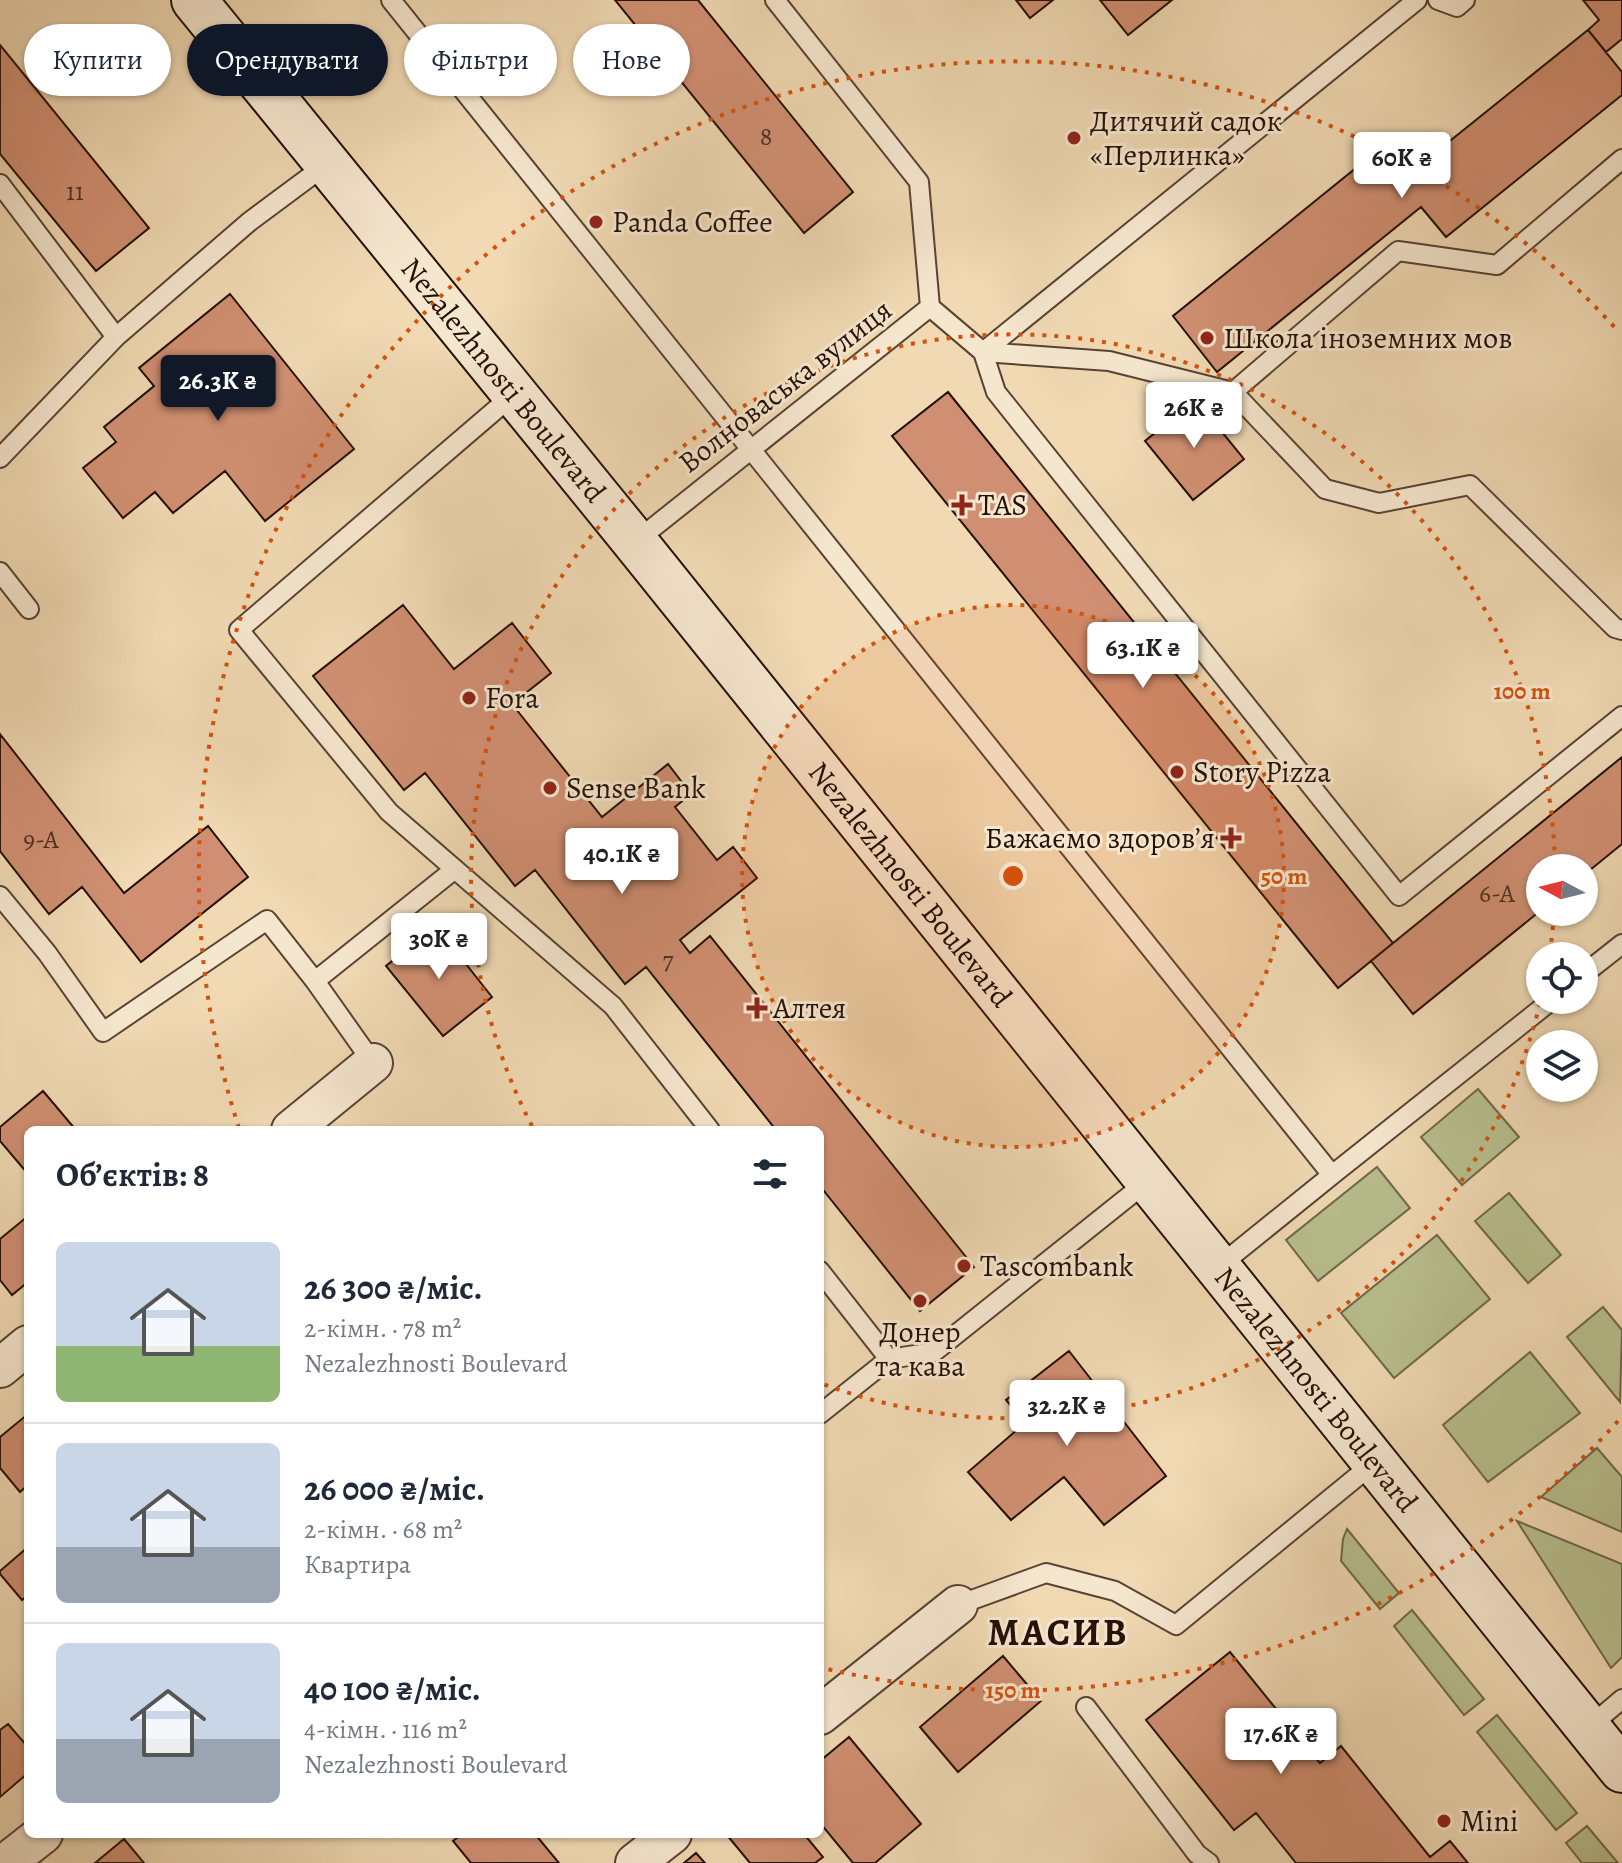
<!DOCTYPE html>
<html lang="uk">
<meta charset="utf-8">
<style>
:root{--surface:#fff;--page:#f6f6f7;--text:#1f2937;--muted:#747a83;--line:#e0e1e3;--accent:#111827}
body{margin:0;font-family:Alegreya,serif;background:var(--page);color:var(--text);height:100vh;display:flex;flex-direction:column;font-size:30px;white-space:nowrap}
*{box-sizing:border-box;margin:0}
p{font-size:26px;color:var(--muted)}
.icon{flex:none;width:44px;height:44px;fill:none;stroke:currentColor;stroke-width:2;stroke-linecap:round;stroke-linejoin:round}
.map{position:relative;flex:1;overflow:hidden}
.details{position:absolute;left:24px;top:1126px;width:800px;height:712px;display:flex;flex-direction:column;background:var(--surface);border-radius:12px;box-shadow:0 2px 6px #0004}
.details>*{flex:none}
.top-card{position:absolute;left:24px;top:24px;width:800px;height:72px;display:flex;gap:16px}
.needle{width:52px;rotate:277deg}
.tools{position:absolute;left:1526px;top:854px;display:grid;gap:16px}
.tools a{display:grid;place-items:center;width:72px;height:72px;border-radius:50%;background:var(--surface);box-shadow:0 2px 6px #0004;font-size:40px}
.price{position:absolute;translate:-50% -68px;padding:0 18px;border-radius:8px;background:#fff;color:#222;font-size:26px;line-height:52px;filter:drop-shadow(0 2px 4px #0008)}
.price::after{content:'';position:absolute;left:50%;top:48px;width:24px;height:18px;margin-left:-12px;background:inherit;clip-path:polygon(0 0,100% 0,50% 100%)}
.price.active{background:var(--accent);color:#fff}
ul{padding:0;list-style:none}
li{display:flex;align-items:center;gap:24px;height:200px;padding:0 32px}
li+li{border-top:2px solid var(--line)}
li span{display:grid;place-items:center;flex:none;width:224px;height:160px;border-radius:12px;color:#555}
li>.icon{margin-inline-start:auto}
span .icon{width:96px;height:96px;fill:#fffc;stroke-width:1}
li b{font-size:34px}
h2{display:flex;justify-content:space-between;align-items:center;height:96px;padding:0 32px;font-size:34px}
.tag{padding:0 28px;border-radius:36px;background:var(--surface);box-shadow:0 2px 6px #0004;font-size:28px;line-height:72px}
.tag.active{background:var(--accent);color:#fff}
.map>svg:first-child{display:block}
.green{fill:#b8bf8e;stroke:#6e684b;stroke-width:2}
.building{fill:#d08f72;stroke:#251008;stroke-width:2}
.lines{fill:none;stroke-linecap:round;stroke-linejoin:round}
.lane-casing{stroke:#584233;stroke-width:22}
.street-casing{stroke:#584233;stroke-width:42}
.secondary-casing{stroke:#251008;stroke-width:48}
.lane{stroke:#f5e6ce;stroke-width:18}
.street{stroke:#f5e6ce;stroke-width:38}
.secondary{stroke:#f5e6ce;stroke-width:44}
.ring{fill:none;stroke:#d4520c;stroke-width:4;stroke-dasharray:4 8}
.poi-dot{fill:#8f2418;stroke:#f5e6ce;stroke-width:3}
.labels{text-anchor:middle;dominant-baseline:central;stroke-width:6;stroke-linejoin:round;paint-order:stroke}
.number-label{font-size:26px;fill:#503022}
.poi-label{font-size:30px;fill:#251008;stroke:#f5e6ce;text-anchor:start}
.street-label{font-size:30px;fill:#251008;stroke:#f5e6ce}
.district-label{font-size:38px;font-weight:bold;letter-spacing:2px;fill:#251008;stroke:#f5e6ce}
.centre{fill:#d4520c;stroke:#f5e6ce;stroke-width:4}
.ring-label{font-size:24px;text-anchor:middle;font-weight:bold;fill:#d4520c;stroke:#f5e6ce;stroke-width:6;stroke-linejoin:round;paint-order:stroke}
</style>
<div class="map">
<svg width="1622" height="1863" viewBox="0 0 1622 1863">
<rect width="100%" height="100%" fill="#f0d9b3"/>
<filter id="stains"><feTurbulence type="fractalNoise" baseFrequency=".0025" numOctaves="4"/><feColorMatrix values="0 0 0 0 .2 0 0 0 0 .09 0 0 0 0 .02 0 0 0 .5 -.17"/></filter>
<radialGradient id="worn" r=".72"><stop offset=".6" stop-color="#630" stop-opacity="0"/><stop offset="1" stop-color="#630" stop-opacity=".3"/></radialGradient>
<path class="green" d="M 1478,1089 L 1519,1137 L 1462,1185 L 1421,1137 Z
M 1377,1167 L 1410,1208 L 1318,1281 L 1286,1240 Z
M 1509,1193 L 1561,1255 L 1528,1283 L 1475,1221 Z
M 1437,1235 L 1490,1299 L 1394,1378 L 1341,1313 Z
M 1603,1307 L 1622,1330 L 1620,1402 L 1567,1337 Z
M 1530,1352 L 1580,1413 L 1488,1482 L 1443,1425 Z
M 1597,1448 L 1622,1477 L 1622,1532 L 1541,1497 Z
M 1517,1521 L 1622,1564 L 1622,1657 L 1611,1668 Z
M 1347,1529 L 1399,1593 L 1380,1609 L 1341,1561 L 1343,1539 Z
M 1412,1610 L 1484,1699 L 1464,1715 L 1394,1626 Z
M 1497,1715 L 1577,1813 L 1556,1830 L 1477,1732 Z
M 1587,1826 L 1618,1863 L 1582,1863 L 1566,1843 Z"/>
<path class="building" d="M 615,0 L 698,0 L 853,192 L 804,233 Z
M 1016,0 L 1053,0 L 1030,18 Z
M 1100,0 L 1172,0 L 1128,35 Z
M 1583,0 L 1622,0 L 1622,39 L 1606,52 L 1588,30 L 1599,20 Z
M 1588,30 L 1622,72 L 1622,95 L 1446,237 L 1421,207 L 1217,372 L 1173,316 L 1377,151 L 1400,181 Z
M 0,45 L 149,228 L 96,271 L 0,154 Z
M 230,294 L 354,449 L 265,521 L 225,471 L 173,513 L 155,492 L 123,518 L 83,468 L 116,442 L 104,427 L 154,386 L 139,368 Z
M 948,392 L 1393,943 L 1338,988 L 892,436 Z
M 1196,400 L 1244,459 L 1193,500 L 1145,441 Z
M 403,605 L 454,669 L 512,623 L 551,673 L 512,704 L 602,817 L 668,764 L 691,794 L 675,807 L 717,860 L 733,847 L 757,878 L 680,940 L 690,953 L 710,936 L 974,1267 L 920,1311 L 820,1186 L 820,1130 L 776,1130 L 646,967 L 625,984 L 535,870 L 515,886 L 425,773 L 404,790 L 313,676 Z
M 0,734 L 124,893 L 208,826 L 248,877 L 141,962 L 82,887 L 49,914 L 0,851 Z
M 1622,757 L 1622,844 L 1584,875 L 1584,868 L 1540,868 L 1540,911 L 1413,1014 L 1371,961 Z
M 436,926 L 492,997 L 443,1036 L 386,966 Z
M 43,1091 L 76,1130 L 28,1130 L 28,1174 L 0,1141 L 0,1127 Z
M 28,1216 L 28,1282 L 12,1295 L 0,1280 L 0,1239 Z
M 1069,1351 L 1166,1476 L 1104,1525 L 1064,1477 L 1011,1520 L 968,1472 L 1025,1423 L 1006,1400 Z
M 28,1414 L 28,1485 L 20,1492 L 0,1468 L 0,1437 Z
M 28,1547 L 28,1595 L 22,1600 L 0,1574 L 0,1571 Z
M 1230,1652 L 1320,1763 L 1341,1746 L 1430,1857 L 1450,1841 L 1468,1863 L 1296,1863 L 1256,1813 L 1234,1830 L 1146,1720 Z
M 1003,1656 L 1041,1701 L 958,1772 L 920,1727 Z
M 8,1724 L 28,1747 L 28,1773 L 0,1797 L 0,1730 Z
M 849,1737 L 921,1824 L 875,1863 L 853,1863 L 820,1823 L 820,1761 Z
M 462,1834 L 535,1834 L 559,1863 L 471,1863 L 453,1841 Z
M 726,1834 L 804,1834 L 823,1857 L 815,1863 L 750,1863 Z
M 124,1839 L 144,1863 L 95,1863 Z
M 696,1853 L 705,1863 L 684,1863 Z"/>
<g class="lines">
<defs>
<path id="lane" d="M 391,0 L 1332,1175 L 1218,1267
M 775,0 L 919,182 L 930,307
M 1438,0 L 1457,7 L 1465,0
M 0,184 L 116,337 L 249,222 L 327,164
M 1233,392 L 1398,251 L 1497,265 L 1622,159
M 514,394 L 239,630 L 389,812 L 613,1006 L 710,1130
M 0,458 L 116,337
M 635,542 L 930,307 L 983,352 L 1417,0
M 0,572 L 29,609
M 1622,630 L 1615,628 L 1470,485 L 1379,503 L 1325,489 L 1233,392 L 1109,361 L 983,352 L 996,392 L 1399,896 L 1622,716
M 0,896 L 47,953 L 103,1032 L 267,920 L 315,981
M 1584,974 L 1622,944
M 373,1063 L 315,981 L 455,869
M 1332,1175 L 1552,1000
M 820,1271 L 889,1359
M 820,1414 L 889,1359 L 934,1352 L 1148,1181
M 958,1605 L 1046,1573 L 1115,1591 L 1176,1625 L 1375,1462
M 1086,1707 L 1197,1854 L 1209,1863
M 1588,1728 L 1622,1699"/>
<path id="street" d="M 291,1130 L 373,1063
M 0,1368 L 28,1345
M 820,1715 L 958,1605
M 6,1863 L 43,1834
M 635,1863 L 672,1834"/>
<g id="secondary">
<path id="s1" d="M 194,0 L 635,542 L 1622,1770"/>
</g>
</defs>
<use href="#lane" class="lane-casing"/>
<use href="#street" class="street-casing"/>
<use href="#secondary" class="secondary-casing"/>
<use href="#lane" class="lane"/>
<use href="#street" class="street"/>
<use href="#secondary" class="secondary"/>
</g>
<circle cx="1013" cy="876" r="271" fill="#d4520c" fill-opacity=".12"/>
<g class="ring">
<circle cx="1013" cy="876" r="271"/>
<path d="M1554 914A542 542 0 0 1 1550 951M1540 1003A542 542 0 0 1 823 1384M532 1126A542 542 0 1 1 1555 867"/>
<path d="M1618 1421A814 814 0 0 1 823 1668M239 1128A814 814 0 0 1 1618 331"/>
</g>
<g class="poi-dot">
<circle cx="1074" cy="138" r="8"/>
<circle cx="596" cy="222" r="8"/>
<circle cx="1207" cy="338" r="8"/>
<path d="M958 493h8v8h8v8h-8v8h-8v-8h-8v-8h8z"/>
<circle cx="469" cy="698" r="8"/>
<circle cx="1177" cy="772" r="8"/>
<circle cx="550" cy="788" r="8"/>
<path d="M1227 826h8v8h8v8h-8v8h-8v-8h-8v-8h8z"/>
<path d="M753 996h8v8h8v8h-8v8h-8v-8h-8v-8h8z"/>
<circle cx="964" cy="1266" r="8"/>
<circle cx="920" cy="1301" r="8"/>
<circle cx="1444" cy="1821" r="8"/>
</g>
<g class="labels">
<g class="number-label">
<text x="766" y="136">8</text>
<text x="75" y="191">11</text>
<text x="41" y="839">9-А</text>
<text x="1497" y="893">6-А</text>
<text x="668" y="960">7</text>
</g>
<g class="poi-label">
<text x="1090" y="121">Дитячий садок<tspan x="1090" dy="34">«Перлинка»</tspan></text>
<text x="612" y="222">Panda Coffee</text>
<text x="1223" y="338">Школа іноземних мов</text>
<text x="978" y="505">TAS</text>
<text x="485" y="698">Fora</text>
<text x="1193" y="772">Story Pizza</text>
<text x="566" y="788">Sense Bank</text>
<text x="1215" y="838" text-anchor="end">Бажаємо здоровʼя</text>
<text x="773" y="1008">Алтея</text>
<text x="980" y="1266">Tascombank</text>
<text x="920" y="1332" text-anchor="middle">Донер<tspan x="920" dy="34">та кава</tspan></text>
<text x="1460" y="1821">Mini</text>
</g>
<g class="street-label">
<text stroke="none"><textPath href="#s1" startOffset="490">Nezalezhnosti Boulevard</textPath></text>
<text transform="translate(785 386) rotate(-38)">Волноваська вулиця</text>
<text stroke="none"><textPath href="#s1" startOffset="1138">Nezalezhnosti Boulevard</textPath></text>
<text stroke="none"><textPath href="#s1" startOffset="1786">Nezalezhnosti Boulevard</textPath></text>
</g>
<g class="district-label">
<text x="1058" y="1632">МАСИВ</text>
</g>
</g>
<circle cx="1013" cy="876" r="12" class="centre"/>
<g class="ring-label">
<text x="1522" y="699">100 m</text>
<text x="1284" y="884">50 m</text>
<text x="1013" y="1698">150 m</text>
</g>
<rect width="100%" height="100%" filter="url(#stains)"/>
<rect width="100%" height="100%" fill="url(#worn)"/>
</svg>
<div class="tools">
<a><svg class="needle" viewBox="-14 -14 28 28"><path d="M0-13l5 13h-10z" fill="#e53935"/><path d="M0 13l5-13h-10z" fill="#747a83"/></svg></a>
<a><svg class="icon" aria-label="locate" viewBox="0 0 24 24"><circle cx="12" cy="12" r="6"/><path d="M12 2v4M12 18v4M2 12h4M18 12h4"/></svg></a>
<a><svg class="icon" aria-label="layers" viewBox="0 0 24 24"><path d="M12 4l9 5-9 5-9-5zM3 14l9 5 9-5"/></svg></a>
</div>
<b class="price" style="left:1402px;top:200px">60K ₴</b>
<b class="price active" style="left:218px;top:423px">26.3K ₴</b>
<b class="price" style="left:1194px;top:450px">26K ₴</b>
<b class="price" style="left:1143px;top:690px">63.1K ₴</b>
<b class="price" style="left:622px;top:896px">40.1K ₴</b>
<b class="price" style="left:439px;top:981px">30K ₴</b>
<b class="price" style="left:1067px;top:1448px">32.2K ₴</b>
<b class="price" style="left:1281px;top:1776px">17.6K ₴</b>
<div class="top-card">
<a class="tag">Купити</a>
<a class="tag active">Орендувати</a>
<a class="tag">Фільтри</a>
<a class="tag">Нове</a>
</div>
<section class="details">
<h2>Об’єктів: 8<svg class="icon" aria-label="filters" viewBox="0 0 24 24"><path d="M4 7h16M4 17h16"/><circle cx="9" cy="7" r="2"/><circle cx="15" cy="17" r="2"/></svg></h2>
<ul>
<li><span style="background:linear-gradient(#c9d6e8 65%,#8fb573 0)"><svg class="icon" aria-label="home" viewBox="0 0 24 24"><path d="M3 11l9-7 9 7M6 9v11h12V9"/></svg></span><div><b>26 300 ₴/міс.</b><p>2-кімн. · 78 m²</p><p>Nezalezhnosti Boulevard</p></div></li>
<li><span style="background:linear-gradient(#c9d6e8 65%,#9aa5b1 0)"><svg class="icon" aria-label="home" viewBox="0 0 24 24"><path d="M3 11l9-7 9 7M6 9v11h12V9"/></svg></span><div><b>26 000 ₴/міс.</b><p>2-кімн. · 68 m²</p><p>Квартира</p></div></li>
<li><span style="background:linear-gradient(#c9d6e8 60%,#9aa5b1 0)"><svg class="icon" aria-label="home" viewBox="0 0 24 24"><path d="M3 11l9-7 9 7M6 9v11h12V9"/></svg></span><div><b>40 100 ₴/міс.</b><p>4-кімн. · 116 m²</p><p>Nezalezhnosti Boulevard</p></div></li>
</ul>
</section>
</div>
